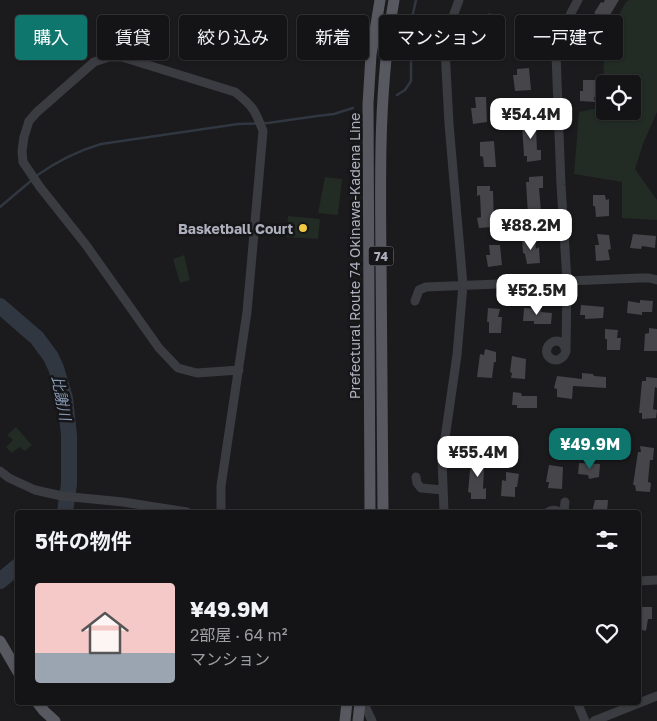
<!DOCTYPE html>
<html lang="ja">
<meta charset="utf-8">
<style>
:root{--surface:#141416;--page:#1d1d1f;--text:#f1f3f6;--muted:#9d9ea1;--line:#333335;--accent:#0f766e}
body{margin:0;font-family:"Golos Text","Noto Sans JP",sans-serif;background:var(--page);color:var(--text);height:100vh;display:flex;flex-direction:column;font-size:19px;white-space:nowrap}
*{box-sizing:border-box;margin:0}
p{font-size:16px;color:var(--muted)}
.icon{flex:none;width:28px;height:28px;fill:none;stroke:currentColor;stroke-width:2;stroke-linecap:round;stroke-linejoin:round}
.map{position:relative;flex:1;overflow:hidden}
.details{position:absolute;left:15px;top:510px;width:626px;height:195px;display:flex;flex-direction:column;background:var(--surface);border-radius:5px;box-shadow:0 1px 4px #0004,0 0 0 1px var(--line)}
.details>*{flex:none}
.guide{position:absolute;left:15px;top:15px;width:628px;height:45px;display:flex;gap:10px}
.controls{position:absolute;left:596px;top:75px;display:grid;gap:10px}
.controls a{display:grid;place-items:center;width:45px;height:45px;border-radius:5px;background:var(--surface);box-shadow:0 1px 4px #0004,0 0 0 1px var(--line);font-size:25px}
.price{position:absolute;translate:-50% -42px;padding:0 11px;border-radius:10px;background:#fff;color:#222;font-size:16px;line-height:32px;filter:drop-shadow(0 1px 2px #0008)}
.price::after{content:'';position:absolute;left:50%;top:30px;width:15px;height:11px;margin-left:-8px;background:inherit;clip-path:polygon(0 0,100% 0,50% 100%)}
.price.selected{background:var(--accent);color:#fff}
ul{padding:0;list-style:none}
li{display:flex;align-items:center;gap:15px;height:125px;padding:0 20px}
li+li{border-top:1px solid var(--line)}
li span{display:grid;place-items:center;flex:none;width:140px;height:100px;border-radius:5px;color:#555}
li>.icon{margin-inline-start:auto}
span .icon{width:60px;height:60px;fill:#fffc;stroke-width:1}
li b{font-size:21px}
h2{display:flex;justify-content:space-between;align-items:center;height:60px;padding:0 20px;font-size:21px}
.tag{padding:0 18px;border-radius:5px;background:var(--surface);box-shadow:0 1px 4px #0004,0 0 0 1px var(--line);font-size:18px;line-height:45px}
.tag.selected{background:var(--accent);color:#fff}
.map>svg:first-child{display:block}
.green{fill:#222b24;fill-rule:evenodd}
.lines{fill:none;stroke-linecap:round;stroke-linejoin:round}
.stream{stroke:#303741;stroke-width:2.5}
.river{stroke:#303741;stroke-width:16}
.building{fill:#45454a}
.minor{stroke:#3b3c41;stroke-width:9}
.major{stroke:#575860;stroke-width:11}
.poi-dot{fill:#eeca41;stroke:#161518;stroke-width:2}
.labels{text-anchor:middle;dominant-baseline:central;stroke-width:5;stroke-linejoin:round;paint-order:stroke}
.shield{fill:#161518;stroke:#80828b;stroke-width:1}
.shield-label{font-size:12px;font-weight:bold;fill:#adb0bc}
.poi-label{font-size:14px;font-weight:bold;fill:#adb0bc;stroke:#161518;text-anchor:end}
.street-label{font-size:14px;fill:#adb0bc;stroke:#161518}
.water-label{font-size:15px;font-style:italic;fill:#8699b5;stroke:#161518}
</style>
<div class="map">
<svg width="657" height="721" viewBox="0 0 657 721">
<rect width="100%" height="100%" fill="#1b1a1d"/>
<path class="green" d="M 629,0 L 657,0 L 657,112 L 643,144 L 635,169 L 657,200 L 657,220 L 622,218 L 622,182 L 574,174 L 579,112 L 603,107 L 604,40 L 626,2 ZM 605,84 L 632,84 L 632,111 L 605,111 Z
M 325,177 L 342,179 L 338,215 L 318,213 Z
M 288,216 L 320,219 L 318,239 L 286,237 Z
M 184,255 L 190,280 L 180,283 L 173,259 Z
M 16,427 L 32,445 L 25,451 L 19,447 L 12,453 L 6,447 L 13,440 L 7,435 Z"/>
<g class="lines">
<path class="stream" d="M 397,95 L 405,90 L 411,81 L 411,60 L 407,51 L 409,31 L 416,0
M 36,176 C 56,162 77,151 101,144 L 238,124 L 268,123 L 317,116 L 334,114 L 353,108
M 0,207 L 32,180"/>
<path class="river" d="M 0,306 L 37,338 L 51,357 L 56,368 L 65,398 L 69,435 L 69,484 L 65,512
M 0,581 L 18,566"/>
</g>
<path class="building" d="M 605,0 L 619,0 L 607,20 L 594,13 L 601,2 L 603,3 Z
M 489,13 L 499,18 L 493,37 L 480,34 Z
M 534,15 L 545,20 L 542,30 L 545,31 L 539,45 L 526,41 L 530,32 L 527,31 Z
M 583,34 L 594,36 L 594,44 L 597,44 L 598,58 L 583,58 L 584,47 L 581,47 Z
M 529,68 L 531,90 L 515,91 L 513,75 L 517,75 L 517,69 Z
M 583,80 L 596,80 L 597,97 L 594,97 L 595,102 L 580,101 L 580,91 L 583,91 Z
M 475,97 L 486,97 L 487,122 L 473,124 L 471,108 L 476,108 Z
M 527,118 L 539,118 L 539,128 L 536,128 L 537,150 L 541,150 L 541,160 L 527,162 L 527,156 L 524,156 L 522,123 L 526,123 Z
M 494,141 L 496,167 L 484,167 L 483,157 L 480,156 L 480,142 Z
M 543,176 L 543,188 L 539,188 L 541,211 L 544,211 L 545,220 L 531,221 L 530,215 L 528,215 L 526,182 L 529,182 L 529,177 Z
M 477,186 L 490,186 L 490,191 L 493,191 L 494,222 L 492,222 L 493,227 L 479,228 L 477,218 L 481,217 L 480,195 L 477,196 Z
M 593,195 L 605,195 L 606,200 L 609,199 L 609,216 L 596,217 L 595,206 L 593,206 Z
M 597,234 L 609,235 L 611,249 L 608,250 L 610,260 L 596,261 L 595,245 L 599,245 Z
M 633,234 L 656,236 L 655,248 L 642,246 L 641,249 L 630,248 Z
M 522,238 L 535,238 L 536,249 L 539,247 L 540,263 L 527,264 L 525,254 L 523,253 Z
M 489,245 L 500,245 L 502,265 L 488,267 L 486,255 L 490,255 Z
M 640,300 L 653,301 L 652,312 L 642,312 L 642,315 L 627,313 L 628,301 L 640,303 Z
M 581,305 L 604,307 L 603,318 L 585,319 L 585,315 L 580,315 Z
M 488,308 L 500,309 L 498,317 L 502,317 L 501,333 L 489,333 L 489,322 L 487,322 Z
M 524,308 L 541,309 L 541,312 L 552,313 L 551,324 L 534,324 L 534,321 L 523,321 Z
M 649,328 L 657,329 L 657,351 L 644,351 L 645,334 L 649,333 Z
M 605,329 L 618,330 L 617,338 L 621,338 L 620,350 L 607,350 L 607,339 L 605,339 Z
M 485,349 L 496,352 L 496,362 L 494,362 L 492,378 L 477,377 L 480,354 L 484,355 Z
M 512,356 L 526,359 L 525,379 L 511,378 L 512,373 L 510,372 Z
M 582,373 L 593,374 L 594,376 L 606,377 L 606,388 L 573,386 L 572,399 L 557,397 L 557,389 L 554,388 L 557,376 L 582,379 Z
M 646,377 L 657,378 L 657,388 L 655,387 L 653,409 L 657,410 L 656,418 L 642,419 L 642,413 L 639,413 L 642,381 L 646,381 Z
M 513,392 L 521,393 L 522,396 L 537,396 L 537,408 L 517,408 L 517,405 L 512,405 Z
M 640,446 L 654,448 L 653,460 L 650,460 L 648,482 L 651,483 L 650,492 L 636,491 L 635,485 L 633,485 L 638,452 L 641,452 Z
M 476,455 L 489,457 L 488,468 L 484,468 L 483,489 L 486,488 L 486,499 L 471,499 L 471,493 L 468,492 L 471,460 L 476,460 Z
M 579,463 L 600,464 L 599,477 L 589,479 L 588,475 L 578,474 Z
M 549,465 L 563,467 L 562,489 L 548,488 L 549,482 L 546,482 Z
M 506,472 L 519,474 L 517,487 L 515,487 L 515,497 L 501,496 L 502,480 L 506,481 Z
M 595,500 L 608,500 L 607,512 L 592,512 Z
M 639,607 L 652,607 L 652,619 L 648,619 L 646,631 L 639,629 Z"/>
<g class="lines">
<path class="minor" d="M 415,301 L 419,290 L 426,287 L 640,278 L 649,278 L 657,280
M 566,351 C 561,330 538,347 550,358 C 557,363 564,358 566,351 L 567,281 L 561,185 L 556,54 C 561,35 568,17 578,0
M 0,471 L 9,478 L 35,490 L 62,496 L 123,502 L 187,512
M 416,477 L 417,483 L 421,488 L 443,490
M 221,512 L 221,486 L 247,312 L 263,131 C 255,110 253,106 235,92 L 122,57 L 109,57 L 94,62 L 37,112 L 29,121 L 24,137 L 22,151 L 23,162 L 40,187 L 86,245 L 159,348 L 178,368 L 197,373 L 239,370
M 444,512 L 442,459 L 457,355 L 463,285 L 449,124 L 445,49 L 451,22 L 459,0
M 548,512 C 552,509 556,510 560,512
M 564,512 L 565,502
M 639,581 L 657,580
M 363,702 L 372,721
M 577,702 L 585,721
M 594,721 L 657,696"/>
<path class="major" d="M 370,512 L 368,104 L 371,55 L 380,0
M 383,512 C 382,428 382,343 381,258 C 380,172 379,85 394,0
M 0,641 L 18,672
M 37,702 L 44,711 L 55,721
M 345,721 L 347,702
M 358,721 L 360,702"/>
</g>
<circle class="poi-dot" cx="303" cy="228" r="5"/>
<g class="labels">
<rect class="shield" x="368.5" y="246.5" width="25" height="19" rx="4"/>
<g class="shield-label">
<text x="381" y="256">74</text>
</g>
<g class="poi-label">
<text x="293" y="228">Basketball Court</text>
</g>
<g class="street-label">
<text transform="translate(354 256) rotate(-90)">Prefectural Route 74 Okinawa-Kadena Line</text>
</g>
<g class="water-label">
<text transform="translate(62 398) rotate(79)">比謝川</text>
</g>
</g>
</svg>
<div class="controls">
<a><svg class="icon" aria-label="locate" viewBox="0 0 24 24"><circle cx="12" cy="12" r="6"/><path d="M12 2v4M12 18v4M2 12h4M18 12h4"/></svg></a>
</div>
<b class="price" style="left:531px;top:140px">¥54.4M</b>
<b class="price" style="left:531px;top:251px">¥88.2M</b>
<b class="price" style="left:537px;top:316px">¥52.5M</b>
<b class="price selected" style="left:590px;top:470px">¥49.9M</b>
<b class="price" style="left:478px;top:478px">¥55.4M</b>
<div class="guide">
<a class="tag selected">購入</a>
<a class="tag">賃貸</a>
<a class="tag">絞り込み</a>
<a class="tag">新着</a>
<a class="tag">マンション</a>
<a class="tag">一戸建て</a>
</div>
<section class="details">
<h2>5件の物件<svg class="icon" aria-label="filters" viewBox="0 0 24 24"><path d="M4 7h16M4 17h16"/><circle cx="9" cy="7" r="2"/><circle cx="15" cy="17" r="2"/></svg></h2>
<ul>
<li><span style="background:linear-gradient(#f6c9c9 70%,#9aa5b1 0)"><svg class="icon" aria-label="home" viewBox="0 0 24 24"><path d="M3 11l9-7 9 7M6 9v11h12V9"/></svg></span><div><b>¥49.9M</b><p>2部屋 · 64 m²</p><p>マンション</p></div><svg class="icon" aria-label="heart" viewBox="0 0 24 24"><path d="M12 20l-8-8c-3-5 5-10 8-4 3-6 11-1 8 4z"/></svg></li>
</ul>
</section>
</div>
